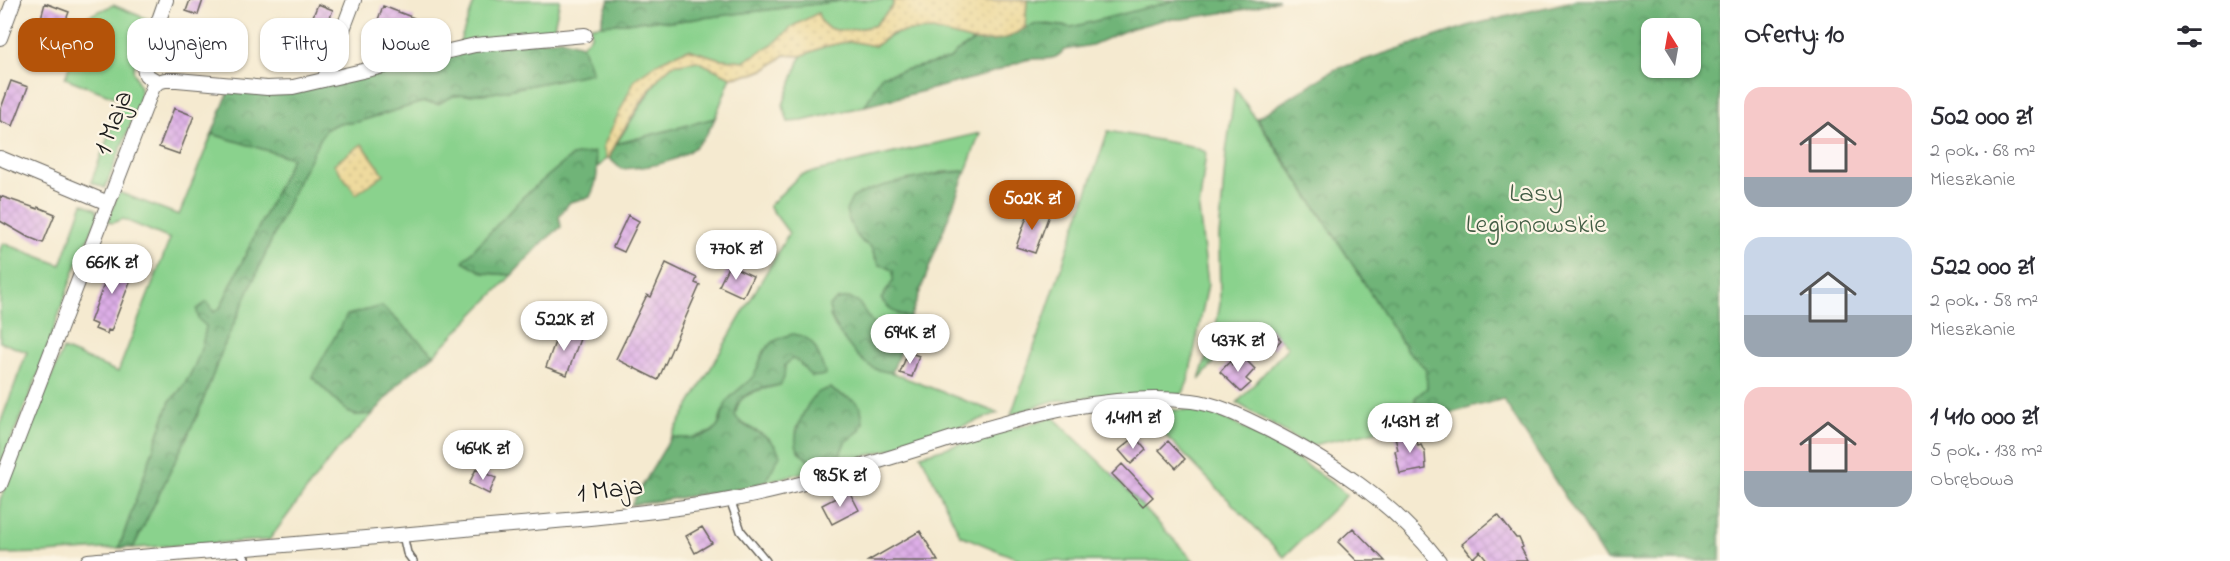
<!DOCTYPE html>
<html lang="pl">
<meta charset="utf-8">
<style>
:root{--surface:#fff;--page:#f2f2f3;--text:#2b2b33;--muted:#7c7c81;--accent:#b45309}
body{margin:0;font-family:"Indie Flower",sans-serif;background:var(--page);color:var(--text);height:100vh;display:flex;flex-direction:column;font-size:22px;white-space:nowrap}
*{box-sizing:border-box;margin:0}
p{font-size:20px;color:var(--muted)}
.icon{flex:none;width:33px;height:33px;fill:none;stroke:currentColor;stroke-width:2;stroke-linecap:round;stroke-linejoin:round}
.map{position:relative;flex:1;overflow:hidden}
.panel{display:flex;flex-direction:column;background:var(--surface);width:510px}
.panel>*{flex:none}
.hud{position:absolute;left:18px;top:18px;width:570px;height:54px;display:flex;gap:12px}
.needle{width:39px;rotate:349deg}
.controls{position:absolute;left:1641px;top:18px;display:grid;gap:12px}
.controls a{display:grid;place-items:center;width:60px;height:60px;border-radius:12px;background:var(--surface);box-shadow:0 2px 4px #0004;font-size:30px}
.price{position:absolute;translate:-50% -51px;padding:0 14px;border-radius:21px;background:#fff;color:#222;font-size:20px;line-height:39px;filter:drop-shadow(0 2px 3px #0008)}
.price::after{content:'';position:absolute;left:50%;top:36px;width:18px;height:14px;margin-left:-9px;background:inherit;clip-path:polygon(0 0,100% 0,50% 100%)}
.price.selected{background:var(--accent);color:#fff}
ul{padding:0;list-style:none}
li{display:flex;align-items:center;gap:18px;height:150px;padding:0 24px}
li span{display:grid;place-items:center;flex:none;width:168px;height:120px;border-radius:18px;color:#555}
li>.icon{margin-inline-start:auto}
span .icon{width:72px;height:72px;fill:#fffc;stroke-width:1}
li b{font-size:26px}
h2{display:flex;justify-content:space-between;align-items:center;height:72px;padding:0 24px;font-size:26px}
.pill{padding:0 21px;border-radius:18px;background:var(--surface);box-shadow:0 2px 4px #0004;font-size:21px;line-height:54px}
.pill.selected{background:var(--accent);color:#fff}
main{display:flex;flex:1;min-height:0}
.map>svg:first-child{display:block}
.grass{fill:#8ad28d;stroke:#537754;stroke-width:1.5}
.forest{fill:url(#forest-crowns);stroke:#46684a;stroke-width:1.5;fill-rule:evenodd}
.sand{fill:url(#sand-dots);stroke:#857b5d;stroke-width:1.5}
.building{fill:url(#building-cross-hatch)}
.lines{fill:none;stroke-linecap:round;stroke-linejoin:round}
.lane-casing{stroke:#68645b;stroke-width:10}
.street-casing{stroke:#68645b;stroke-width:16}
.lane{stroke:#fff;stroke-width:7}
.street{stroke:#fff;stroke-width:14}
.labels{text-anchor:middle;dominant-baseline:central;stroke-width:4.5;stroke-linejoin:round;paint-order:stroke}
.street-label{font-size:27px;fill:#1c1c1c;stroke:#fcf5e5}
.park-label{font-size:27px;fill:#425c44;stroke:#fcf5e5}
</style>
<main>
<div class="map">
<svg width="1720" height="561" viewBox="0 0 1720 561">
<defs>
<pattern id="forest-crowns" width="20" height="18" patternUnits="userSpaceOnUse" patternTransform="scale(1.5)"><rect width="20" height="18" fill="#6fb478"/><path d="M2 6a3 3 0 1 1 6 0M12 15a3 3 0 1 1 6 0" fill="none" stroke="#5a9262"/></pattern>
<pattern id="sand-dots" width="8" height="8" patternUnits="userSpaceOnUse" patternTransform="scale(1.5)"><rect width="8" height="8" fill="#eeda9e"/><path d="M2 2h.1M6 6h.1" fill="none" stroke="#ccba88" stroke-width="1.8" stroke-linecap="round"/></pattern>
<pattern id="building-cross-hatch" width="8" height="8" patternUnits="userSpaceOnUse" patternTransform="scale(1.5)"><rect width="8" height="8" fill="#ddaee7"/><path d="M0 0l8 8M0 8l8-8" fill="none" stroke="#bd95c6"/></pattern>
</defs>
<rect width="100%" height="100%" fill="#fcf5e5"/>
<filter id="ink" filterUnits="userSpaceOnUse"><feTurbulence type="fractalNoise" baseFrequency=".0167" numOctaves="2"/><feDisplacementMap in="SourceGraphic" scale="12" xChannelSelector="R" yChannelSelector="G"/><feConvolveMatrix kernelMatrix="1 2 1 2 8 2 1 2 1" color-interpolation-filters="sRGB"/></filter>
<filter id="wash" filterUnits="userSpaceOnUse"><feTurbulence type="fractalNoise" baseFrequency=".008" numOctaves="4" result="noise"/><feDisplacementMap in="SourceGraphic" scale="24" xChannelSelector="R" yChannelSelector="G"/><feGaussianBlur stdDeviation="1.35" result="paint"/><feColorMatrix in="noise" values="0 0 0 0 0 0 0 0 0 0 0 0 0 0 0 0 0 1.4 0 .05"/><feComposite in="paint" operator="in"/></filter>
<g filter="url(#wash)">
<rect width="100%" height="100%" fill="#f5ead0"/>
<path class="grass" d="M 475,0 L 560,0 L 553,31 L 459,44 Z
M 848,0 L 893,0 L 893,6 L 874,26 C 856,29 823,39 818,14 L 793,26 L 776,42 L 745,61 L 720,59 L 688,49 L 661,61 L 603,147 L 607,158 L 598,167 L 594,153 L 572,156 L 524,196 L 464,261 L 484,273 L 512,275 L 434,355 L 382,306 L 312,377 L 348,412 L 355,415 L 373,414 L 332,456 L 269,540 L 133,548 L 198,414 L 223,348 L 299,179 L 325,130 L 336,124 L 357,122 L 423,102 L 438,104 L 453,96 L 492,93 L 592,73 L 582,45 L 591,36 L 591,26 L 656,20 L 670,22 Z
M 1027,0 L 1173,0 L 1174,1 L 1072,27 L 1047,24 L 1025,28 Z
M 113,5 L 152,21 L 133,70 L 140,88 L 140,101 L 105,188 L 91,182 L 122,100 L 65,78 L 88,16 Z
M 933,30 L 974,41 L 956,52 L 950,59 L 881,76 L 865,106 L 802,121 L 788,122 L 783,105 L 801,56 L 823,47 L 850,41 L 875,46 C 897,29 905,31 933,30 Z
M 697,61 L 731,77 L 715,118 L 616,144 L 660,76 L 672,65 Z
M 1235,88 L 1334,235 L 1406,349 L 1427,369 L 1427,388 L 1415,398 L 1417,422 L 1308,446 L 1237,403 L 1288,347 L 1270,329 L 1242,331 L 1199,380 L 1216,326 L 1220,304 L 1219,237 L 1226,153 Z
M 1108,131 L 1191,146 L 1206,152 L 1199,210 L 1208,284 L 1188,381 L 1183,393 L 1179,395 L 1100,396 L 1053,401 L 1011,415 Z
M 980,133 L 966,171 L 943,172 L 859,194 L 862,242 L 871,247 L 875,259 L 893,271 L 897,314 L 910,318 L 902,345 L 883,338 L 871,321 L 830,316 L 835,327 L 848,343 L 874,368 L 892,373 L 998,413 L 925,440 L 836,464 L 845,442 L 859,431 L 863,423 L 849,398 L 835,392 L 831,388 L 796,428 L 798,451 L 821,468 L 765,482 L 779,455 L 768,438 L 737,420 L 735,415 L 739,402 L 744,397 L 756,391 L 780,385 L 785,365 L 792,359 L 797,360 L 812,377 L 820,362 L 817,351 L 761,356 L 760,365 L 753,377 L 722,412 L 718,426 L 711,432 L 688,439 L 671,437 L 789,233 L 769,206 L 800,175 Z
M 212,134 L 292,158 L 220,308 C 207,318 208,329 204,343 C 198,364 186,387 170,401 L 119,548 L 45,553 L 0,554 L 0,500 L 63,349 L 118,372 L 170,239 L 123,219 L 113,223 L 108,222 L 118,192 L 179,215 Z
M 83,203 L 96,209 L 98,216 L 74,271 L 38,375 L 0,467 L 0,424 L 27,352 L 0,342 L 0,250 L 3,243 L 61,265 Z
M 1181,410 C 1187,410 1194,410 1200,411 C 1238,417 1316,470 1347,495 L 1284,557 L 1142,411 Z
M 1053,417 L 1112,474 L 1194,561 L 1023,561 L 960,535 L 921,455 Z"/>
<path class="forest" d="M 609,0 L 848,0 L 670,22 L 656,20 L 602,25 L 602,19 Z
M 1176,0 L 1279,0 L 1247,9 L 1182,19 L 1166,19 L 1129,29 L 1092,45 L 1064,50 C 1053,64 1041,56 1026,60 C 1008,65 992,74 974,78 C 938,88 901,96 865,106 L 881,76 L 950,59 L 956,52 L 974,41 L 993,41 L 1009,37 L 1025,28 L 1037,24 L 1072,27 Z
M 1577,0 L 1720,0 L 1720,561 L 1606,561 L 1503,399 L 1417,422 L 1415,398 L 1427,388 L 1426,369 L 1406,349 L 1334,235 L 1257,118 L 1334,70 L 1471,25 ZM 1652,28 L 1690,28 L 1690,68 L 1652,68 Z
M 561,39 L 582,45 L 592,73 L 492,93 L 453,96 L 438,104 L 423,102 L 357,122 L 336,124 L 325,130 L 299,179 L 223,348 L 198,414 L 133,548 L 119,548 L 170,401 C 190,383 202,353 206,326 L 198,319 L 197,309 L 207,302 L 214,312 L 220,308 L 292,158 L 212,134 L 230,88 L 279,94 L 475,47 Z
M 715,118 C 699,159 660,167 621,169 L 609,158 L 616,144 Z
M 594,152 C 599,170 598,181 590,197 L 570,202 L 559,216 L 561,227 L 544,241 L 512,275 L 484,273 L 463,261 L 524,196 L 572,156 Z
M 966,171 L 910,318 C 897,314 889,310 881,299 L 893,281 L 893,271 L 885,266 L 879,265 L 871,247 C 855,239 851,227 846,211 L 852,198 C 876,184 937,173 966,171 Z
M 849,298 L 859,303 L 883,338 L 902,345 L 892,373 C 886,371 879,371 873,368 C 855,358 831,326 829,306 L 836,300 Z
M 382,306 L 434,355 L 403,379 L 373,414 L 355,415 L 348,412 L 312,377 L 347,315 Z
M 793,334 C 818,337 817,355 826,374 C 803,384 808,362 792,359 L 785,365 L 784,378 L 780,385 C 768,387 747,390 740,401 C 737,405 736,411 735,415 C 743,432 770,429 780,455 L 765,482 L 744,488 L 631,505 L 671,437 C 683,439 710,439 718,426 C 723,419 722,408 728,400 C 734,392 744,386 752,378 C 757,372 758,365 761,358 C 766,343 780,337 793,334 Z
M 831,388 L 835,392 L 855,401 L 861,408 L 863,423 L 859,431 L 845,442 L 836,464 L 821,468 C 814,463 804,459 799,451 C 789,438 806,402 818,393 C 822,390 826,389 831,388 Z"/>
<path class="sand" d="M 893,0 L 1027,0 L 1025,28 L 1009,37 L 993,41 L 974,41 L 933,30 L 909,31 L 891,34 L 875,46 L 850,41 L 823,47 L 801,56 L 785,55 L 766,69 L 753,74 L 731,77 L 697,61 L 672,65 L 660,76 L 645,96 L 618,139 L 609,158 L 607,158 L 603,147 L 635,79 L 661,61 L 688,49 L 720,59 L 745,61 L 776,42 L 793,26 L 818,13 C 823,39 855,29 874,26 L 893,6 Z
M 362,144 L 384,174 L 356,194 L 334,164 Z"/>
<g id="blocks">
<path class="building" d="M 190,0 L 203,0 L 198,15 L 186,11 Z
M 45,3 L 69,12 L 58,41 L 37,33 Z
M 318,4 L 333,10 L 311,65 L 291,58 L 285,72 L 274,67 L 288,35 L 303,41 Z
M 383,6 L 414,18 L 408,33 L 405,32 L 403,37 L 387,31 L 382,44 L 367,38 L 373,24 L 376,25 Z
M 192,38 L 215,47 L 206,69 L 184,60 Z
M 11,81 L 28,87 L 13,126 L 0,121 L 0,111 Z
M 174,108 L 194,116 L 179,154 L 159,147 Z
M 0,196 L 38,209 L 38,207 L 55,214 L 43,243 L 26,236 L 0,221 Z
M 1030,208 L 1049,215 L 1035,253 L 1016,247 Z
M 628,215 L 639,221 L 624,252 L 613,247 Z
M 114,257 L 136,266 L 111,331 L 108,330 L 107,334 L 95,329 L 97,325 L 90,322 Z
M 666,263 L 697,278 L 695,283 L 700,285 L 658,380 L 616,359 L 647,295 L 651,297 Z
M 729,265 L 753,276 L 743,297 L 719,286 Z
M 560,328 L 581,336 L 567,375 L 546,367 Z
M 1270,329 L 1281,340 L 1273,349 L 1262,338 Z
M 908,352 L 919,356 L 912,377 L 900,373 Z
M 1241,355 L 1255,369 L 1246,379 L 1251,383 L 1241,392 L 1220,372 L 1230,361 L 1232,365 Z
M 1415,432 L 1418,446 L 1421,445 L 1425,453 L 1426,469 L 1400,474 L 1395,451 L 1398,450 L 1395,437 Z
M 1135,437 L 1146,450 L 1131,464 L 1119,450 Z
M 1168,441 L 1185,459 L 1176,468 L 1159,450 Z
M 1122,464 L 1153,497 L 1143,506 L 1112,474 Z
M 476,469 L 496,478 L 489,494 L 469,484 Z
M 849,491 L 859,510 L 832,524 L 822,505 Z
M 1498,515 L 1516,538 L 1519,538 L 1523,547 L 1521,548 L 1528,561 L 1488,561 L 1480,551 L 1473,558 L 1462,544 Z
M 702,527 L 712,543 L 695,553 L 686,536 Z
M 1353,528 L 1385,561 L 1357,561 L 1338,542 Z
M 920,531 L 938,561 L 868,561 Z"/>
</g>
</g>
<g filter="url(#ink)">
<use href="#blocks" fill-opacity="0" stroke="#68645b" stroke-width="1.5"/>
<g class="lines">
<defs>
<path id="lane" d="M 730,499 L 741,531 L 766,561
M 403,535 L 407,553 L 413,561
M 238,549 L 247,561"/>
<path id="street" d="M 0,38 L 14,0
M 324,80 L 354,0
M 158,82 L 146,75 L 143,65 L 166,0
M 0,158 L 108,203
M 0,485 L 153,87 L 158,82 L 165,80 L 177,80 L 267,88 L 293,87 L 475,45 L 585,35
M 88,561 C 213,551 339,541 465,529 C 545,522 626,516 706,504 C 792,491 877,461 960,436 C 1034,414 1115,392 1192,401 C 1218,404 1242,417 1265,428 C 1331,461 1393,502 1439,561"/>
</defs>
<use href="#lane" class="lane-casing"/>
<use href="#street" class="street-casing"/>
<use href="#lane" class="lane"/>
<use href="#street" class="street"/>
</g>
</g>
<g class="labels">
<g class="street-label">
<text transform="translate(114 123) rotate(-69)">1 Maja</text>
<text transform="translate(610 491) rotate(-7)">1 Maja</text>
</g>
<g class="park-label">
<text x="1536" y="194">Lasy<tspan x="1536" dy="31">Legionowskie</tspan></text>
</g>
</g>
</svg>
<div class="controls">
<a><svg class="needle" viewBox="-14 -14 28 28"><path d="M0-13l5 13h-10z" fill="#e53935"/><path d="M0 13l5-13h-10z" fill="#7c7c81"/></svg></a>
</div>
<b class="price selected" style="left:1032px;top:231px">502K zł</b>
<b class="price" style="left:736px;top:281px">770K zł</b>
<b class="price" style="left:112px;top:295px">661K zł</b>
<b class="price" style="left:564px;top:352px">522K zł</b>
<b class="price" style="left:910px;top:365px">694K zł</b>
<b class="price" style="left:1238px;top:373px">437K zł</b>
<b class="price" style="left:1133px;top:450px">1.41M zł</b>
<b class="price" style="left:1410px;top:454px">1.43M zł</b>
<b class="price" style="left:483px;top:481px">464K zł</b>
<b class="price" style="left:840px;top:508px">985K zł</b>
<div class="hud">
<a class="pill selected">Kupno</a>
<a class="pill">Wynajem</a>
<a class="pill">Filtry</a>
<a class="pill">Nowe</a>
</div>
</div>
<section class="panel">
<h2>Oferty: 10<svg class="icon" aria-label="filters" viewBox="0 0 24 24"><path d="M4 7h16M4 17h16"/><circle cx="9" cy="7" r="2"/><circle cx="15" cy="17" r="2"/></svg></h2>
<ul>
<li><span style="background:linear-gradient(#f6c9c9 75%,#9aa5b1 0)"><svg class="icon" aria-label="home" viewBox="0 0 24 24"><path d="M3 11l9-7 9 7M6 9v11h12V9"/></svg></span><div><b>502 000 zł</b><p>2 pok. · 68 m²</p><p>Mieszkanie</p></div></li>
<li><span style="background:linear-gradient(#c9d6e8 65%,#9aa5b1 0)"><svg class="icon" aria-label="home" viewBox="0 0 24 24"><path d="M3 11l9-7 9 7M6 9v11h12V9"/></svg></span><div><b>522 000 zł</b><p>2 pok. · 58 m²</p><p>Mieszkanie</p></div></li>
<li><span style="background:linear-gradient(#f6c9c9 70%,#9aa5b1 0)"><svg class="icon" aria-label="home" viewBox="0 0 24 24"><path d="M3 11l9-7 9 7M6 9v11h12V9"/></svg></span><div><b>1 410 000 zł</b><p>5 pok. · 138 m²</p><p>Obrębowa</p></div></li>
</ul>
</section>
</main>
